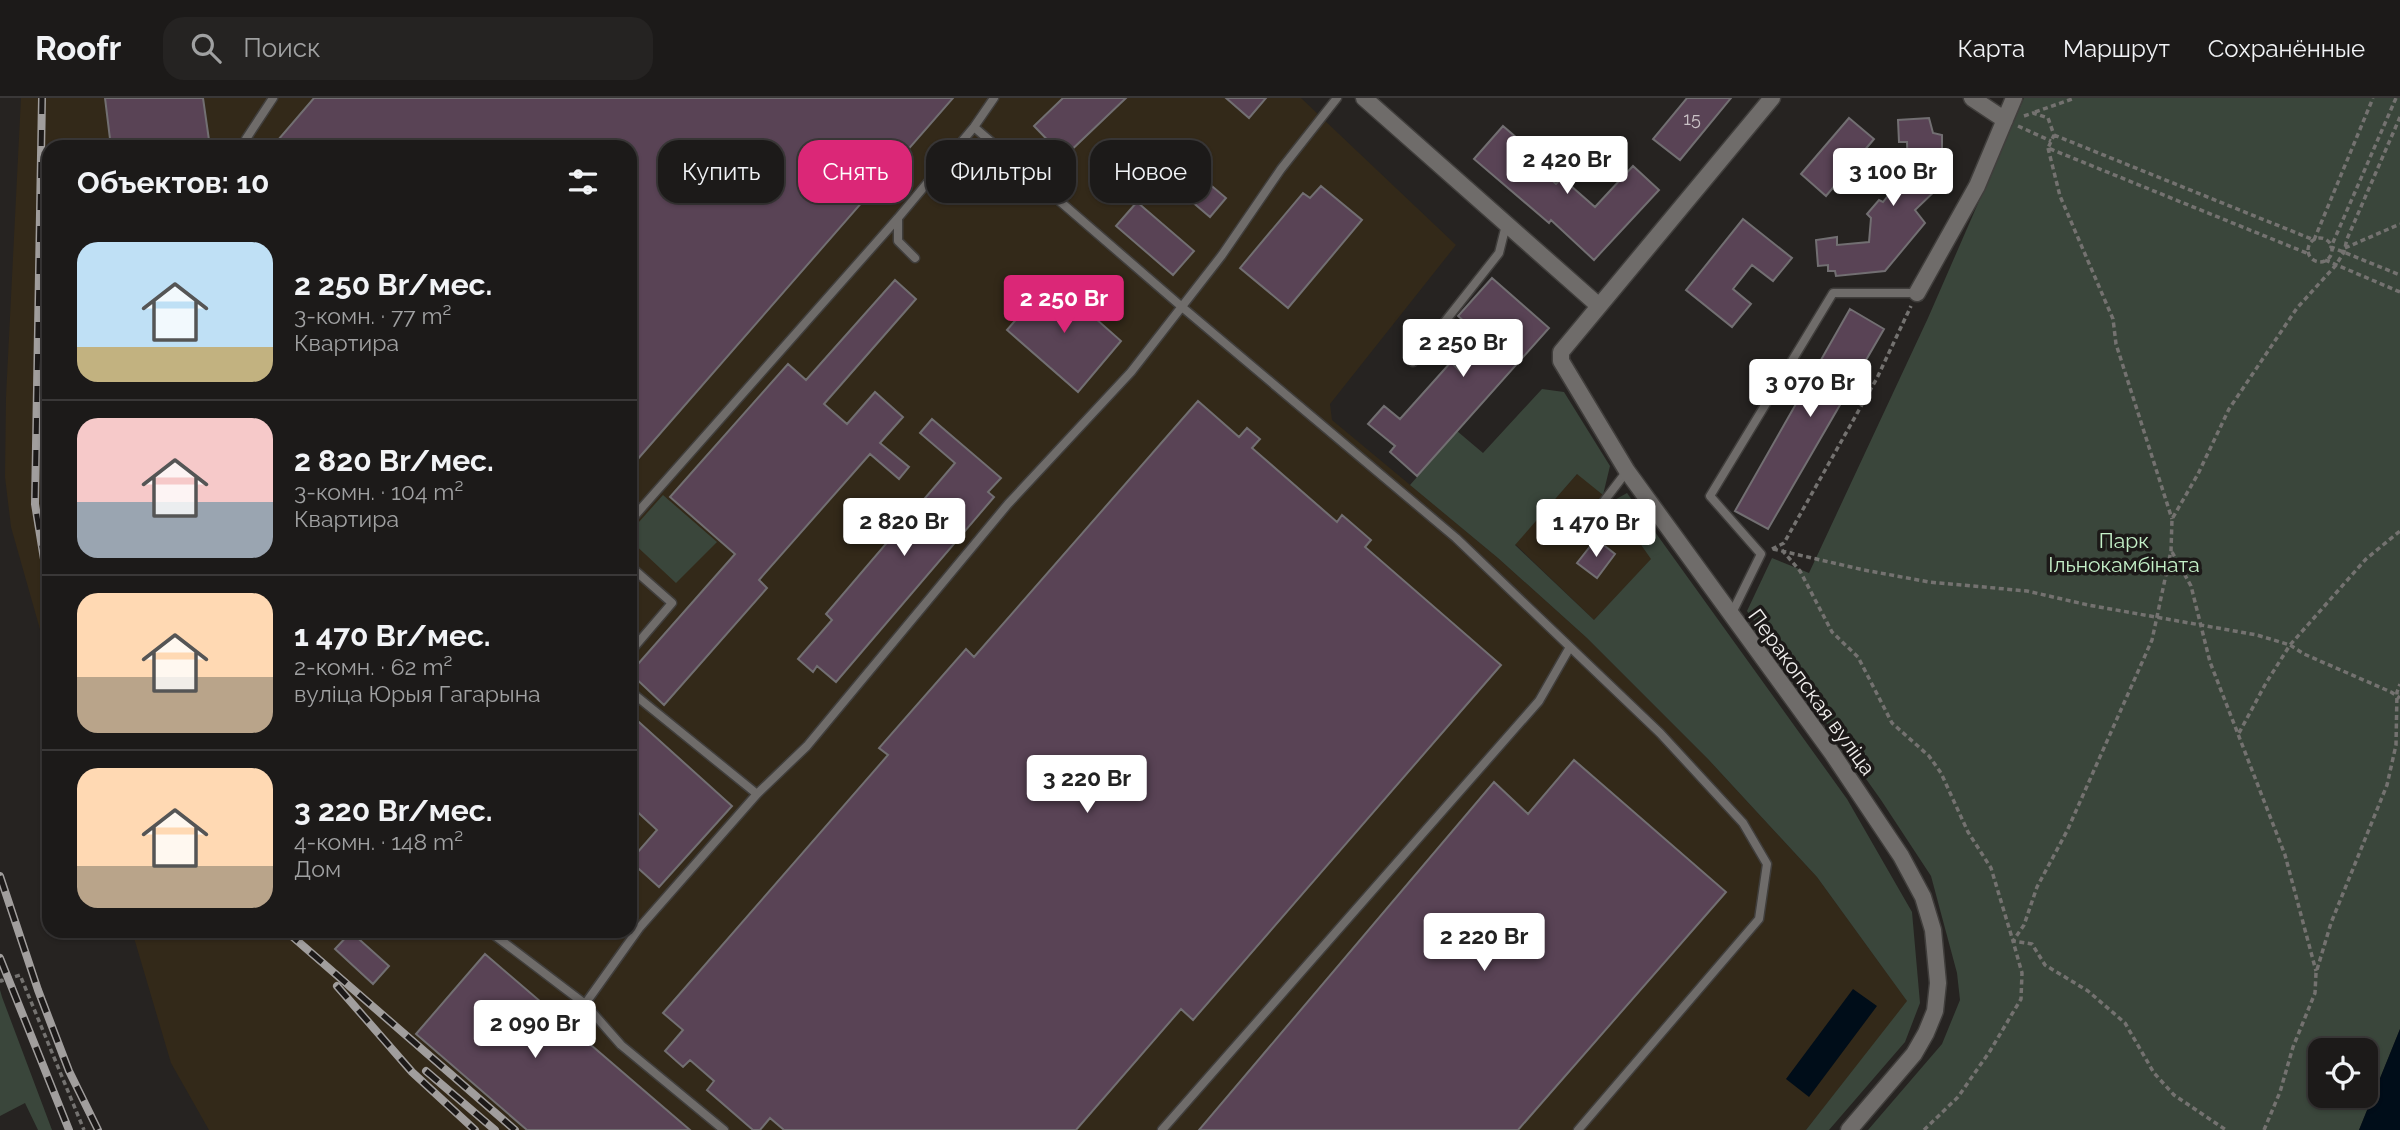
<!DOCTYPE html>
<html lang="ru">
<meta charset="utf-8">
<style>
:root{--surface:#1c1a19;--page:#252322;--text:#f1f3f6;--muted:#a0a1a2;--line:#3a3838;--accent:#db2777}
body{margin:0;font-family:Raleway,sans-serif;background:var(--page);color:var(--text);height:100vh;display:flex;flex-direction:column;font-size:26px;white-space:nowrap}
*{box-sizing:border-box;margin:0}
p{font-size:23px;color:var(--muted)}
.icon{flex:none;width:38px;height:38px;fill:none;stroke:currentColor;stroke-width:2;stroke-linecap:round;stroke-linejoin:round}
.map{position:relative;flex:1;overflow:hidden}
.sheet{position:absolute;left:42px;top:42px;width:595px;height:798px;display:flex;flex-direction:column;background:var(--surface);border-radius:21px;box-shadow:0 2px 5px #0004,0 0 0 2px var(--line)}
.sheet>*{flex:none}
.banner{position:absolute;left:658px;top:42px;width:665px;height:63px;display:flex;gap:14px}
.fabs{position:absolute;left:2308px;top:940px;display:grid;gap:14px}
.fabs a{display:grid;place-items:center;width:70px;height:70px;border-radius:14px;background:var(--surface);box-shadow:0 2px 5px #0004,0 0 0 2px var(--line);font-size:35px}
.price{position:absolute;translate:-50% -60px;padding:0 16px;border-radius:7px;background:#fff;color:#222;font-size:23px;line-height:46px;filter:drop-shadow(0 2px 4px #0008)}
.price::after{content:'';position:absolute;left:50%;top:42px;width:21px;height:16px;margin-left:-10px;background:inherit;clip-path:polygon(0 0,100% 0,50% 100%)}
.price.selected{background:var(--accent);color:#fff}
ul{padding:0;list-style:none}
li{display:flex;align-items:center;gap:21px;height:175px;padding:0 35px}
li+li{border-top:2px solid var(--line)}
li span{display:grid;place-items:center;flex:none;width:196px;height:140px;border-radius:21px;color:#555}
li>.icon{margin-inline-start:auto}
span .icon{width:84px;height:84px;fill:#fffc;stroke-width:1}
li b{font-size:30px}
h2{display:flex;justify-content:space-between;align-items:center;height:84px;padding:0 35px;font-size:30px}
.pill{padding:0 24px;border-radius:21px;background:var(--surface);box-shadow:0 2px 5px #0004,0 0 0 2px var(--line);font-size:24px;line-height:63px}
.pill.selected{background:var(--accent);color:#fff}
header{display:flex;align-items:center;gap:42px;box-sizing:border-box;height:98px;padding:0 35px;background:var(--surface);border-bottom:2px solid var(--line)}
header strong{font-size:33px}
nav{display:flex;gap:38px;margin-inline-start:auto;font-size:24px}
.search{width:490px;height:63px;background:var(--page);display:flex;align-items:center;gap:18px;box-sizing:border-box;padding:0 24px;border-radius:21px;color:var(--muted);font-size:26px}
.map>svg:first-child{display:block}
.industrial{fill:#332919}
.green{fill:#3a463b;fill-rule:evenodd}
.water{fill:#000d19}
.building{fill:#594355;stroke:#726f72;stroke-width:2}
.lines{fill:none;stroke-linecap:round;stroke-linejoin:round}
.lane-casing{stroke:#403e3c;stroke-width:11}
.street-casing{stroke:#403e3c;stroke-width:19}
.path{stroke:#747270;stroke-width:3.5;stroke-dasharray:5 3.5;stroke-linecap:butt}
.lane{stroke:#6f6c6a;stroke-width:8}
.street{stroke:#6f6c6a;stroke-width:16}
.rail-casing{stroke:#a19e9d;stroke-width:8}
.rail{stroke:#1c1918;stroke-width:5;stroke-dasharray:16;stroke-linecap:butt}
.labels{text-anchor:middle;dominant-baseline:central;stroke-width:7;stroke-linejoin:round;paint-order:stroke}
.number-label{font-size:18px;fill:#cac2c6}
.park-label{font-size:21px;fill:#c4f0c8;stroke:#1c1918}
.street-label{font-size:21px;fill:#efedec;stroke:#1c1918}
</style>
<header>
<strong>Roofr</strong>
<div class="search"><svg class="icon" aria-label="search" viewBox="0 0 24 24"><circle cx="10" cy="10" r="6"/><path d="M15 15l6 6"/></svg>Поиск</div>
<nav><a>Карта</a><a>Маршрут</a><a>Сохранённые</a></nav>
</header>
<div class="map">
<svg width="2400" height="1032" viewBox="0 0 2400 1032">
<rect width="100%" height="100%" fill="#262321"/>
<path class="industrial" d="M 21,0 L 1301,0 L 1456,147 L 1330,306 L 1332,322 L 1498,460 L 1587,540 L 1708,661 L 1817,779 L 1908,904 L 1806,1032 L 209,1032 L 171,965 L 132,833 L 630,833 L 630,49 L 49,49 L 49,563 L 11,429 L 5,379 L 6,299 Z
M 1578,375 L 1611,404 L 1652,461 L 1594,522 L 1515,446 Z"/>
<path class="green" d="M 2024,0 L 2400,0 L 2400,931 L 2359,1032 L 1868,1032 L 1942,946 L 1960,902 L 1957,875 L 1931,778 L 1881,702 L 1747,513 L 1772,460 L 1809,475 L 1928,220 ZM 2320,952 L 2366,952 L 2366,998 L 2320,998 Z
M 1542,291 L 1564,294 L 1610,368 L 1603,397 L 1577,376 L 1515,447 L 1594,522 L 1651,461 L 1611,404 L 1627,395 L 1847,701 L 1912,814 L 1920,905 L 1905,944 L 1829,1032 L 1806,1032 L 1907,903 L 1817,779 L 1708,661 L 1587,540 L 1498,460 L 1410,387 L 1457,333 L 1483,355 Z
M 663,397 L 717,444 L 676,485 L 630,442 L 630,434 Z
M 0,892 L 2,899 L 52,1032 L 38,1032 L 25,1005 L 0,1018 Z"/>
<path class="water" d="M 1853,891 L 1877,908 L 1809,999 L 1786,981 Z
M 2400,931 L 2400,1032 L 2359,1032 Z"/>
<path class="building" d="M 105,0 L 203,0 L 210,49 L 111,49 Z
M 314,0 L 953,0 L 630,370 L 630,49 L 272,49 Z
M 1063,0 L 1126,0 L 1064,59 L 1034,28 Z
M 1226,0 L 1266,0 L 1249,20 Z
M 1687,0 L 1731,0 L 1680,62 L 1653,41 Z
M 1849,20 L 1874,41 L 1826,98 L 1801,76 Z
M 1929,20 L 1933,35 L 1942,37 L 1942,86 L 1915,112 L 1925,125 L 1885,173 L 1836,178 L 1835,173 L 1828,173 L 1828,167 L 1818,168 L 1816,142 L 1837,139 L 1837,147 L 1869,144 L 1871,120 L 1867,116 L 1879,102 L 1883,104 L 1894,90 L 1895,76 L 1908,74 L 1907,44 L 1899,44 L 1898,22 Z
M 1503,28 L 1518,41 L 1513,48 L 1556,86 L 1562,80 L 1595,109 L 1633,68 L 1659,92 L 1594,162 L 1551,122 L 1549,125 L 1474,61 Z
M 1200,78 L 1226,100 L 1210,119 L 1184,97 Z
M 1321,88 L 1362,122 L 1288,210 L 1240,170 L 1303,95 L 1310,100 Z
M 1137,104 L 1194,153 L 1173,177 L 1116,128 Z
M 1743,121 L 1792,160 L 1773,183 L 1752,167 L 1733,191 L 1751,206 L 1732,229 L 1686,192 Z
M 1492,180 L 1549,230 L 1417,378 L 1390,354 L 1395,348 L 1368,326 L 1384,308 L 1400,321 L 1451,264 L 1461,274 L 1488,244 L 1458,218 Z
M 1051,181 L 1121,243 L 1078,294 L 1007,232 Z
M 895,182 L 916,201 L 824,306 L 847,326 L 875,294 L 903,319 L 880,345 L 909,369 L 899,381 L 870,356 L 759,482 L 767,490 L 664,607 L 630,575 L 735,456 L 670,399 L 788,266 L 806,282 Z
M 1850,211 L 1884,231 L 1768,431 L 1735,413 Z
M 1198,303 L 1239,339 L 1247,330 L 1260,341 L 1252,350 L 1337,424 L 1342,417 L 1371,442 L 1365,449 L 1501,567 L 1193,922 L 1181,911 L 1076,1032 L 784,1032 L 770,1020 L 760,1032 L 753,1032 L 707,992 L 714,983 L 690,962 L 683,969 L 665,953 L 683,932 L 663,915 L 888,657 L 879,650 L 966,551 L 974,559 Z
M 932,321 L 1001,380 L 988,394 L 994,399 L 836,584 L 817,568 L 813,574 L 798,561 L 832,522 L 826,516 L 955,365 L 920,335 Z
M 1596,441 L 1615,456 L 1597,480 L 1577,465 Z
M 630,616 L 732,708 L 659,789 L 630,763 L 657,732 L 630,707 Z
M 1574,662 L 1726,794 L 1518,1032 L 1199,1032 L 1494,684 L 1528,716 Z
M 351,834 L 389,868 L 373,886 L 335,851 Z
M 485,856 L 690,1032 L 527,1032 L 416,936 Z"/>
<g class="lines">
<defs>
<path id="lane" d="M 974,29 L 1182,209 L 1456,440 L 1660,635 L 1743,725 L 1767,766 L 1759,821 L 1578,1032
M 246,49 L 246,41 L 273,0
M 915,160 L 898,143 L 898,120 L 974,29 L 994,0
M 1413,264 L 1499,155 L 1506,127
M 630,423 L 898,120
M 1612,434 L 1598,411 L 1627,373
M 630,468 L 672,505 L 630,554
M 1731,517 L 1761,456 L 1710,398 L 1833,195 L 1917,195
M 630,593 L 757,696 L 807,648 L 1008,406 L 1131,274 L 1222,157 L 1281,71 L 1337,0
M 489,833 L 585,906
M 724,1032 L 621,947 L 585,906 L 640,829 L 757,696
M 1162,1032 L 1539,603 L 1570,549"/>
<path id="street" d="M 1364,0 L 1599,208
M 1772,0 L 1561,254 L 1561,263 L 1627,373 L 1832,655 L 1901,758 L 1923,799 L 1933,832 L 1938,885 L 1935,913 L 1926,935 L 1914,956 L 1849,1032
M 1972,0 L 2005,22
M 1917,195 L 1977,88 L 2014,0"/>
</defs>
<use href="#lane" class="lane-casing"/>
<use href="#street" class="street-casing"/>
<path class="path" d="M 2396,0 L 2331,149 L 2400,177
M 2035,14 L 2075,0
M 2024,18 L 2033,15 L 2048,20 L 2054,37 L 2048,50 L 2309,156
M 2018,28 L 2051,43
M 2054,37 L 2314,142 L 2373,0
M 2048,50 L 2060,98 L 2113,221 L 2116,246 L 2172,421
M2308 152a12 12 0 1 1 24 0a12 12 0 1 1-24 0Z
M 2345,150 L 2400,126
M 2325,162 L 2400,194
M 1772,451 L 1784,445 L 1877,280 L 1911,208
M 1773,451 L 1864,472 L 1929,484 L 2027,493 L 2088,507 L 2257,537 L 2290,547 L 2366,461 L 2400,433
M 1782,452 L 1800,473 L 1832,534 L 1858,559 L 1892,625 L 1929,658 L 1941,675 L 1968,734 L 1991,770 L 2013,843 L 2032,846 L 2045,867 L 2088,893 L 2125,925 L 2154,975 L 2174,997 L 2226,1032
M 2172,454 L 2191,488 L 2210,564 L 2285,757 L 2316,873
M 2239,635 L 2266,585 L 2290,547 L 2304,556 L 2391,594 L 2400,600
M 0,881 L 1,883 L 20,877 L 84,1032
M 1924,1032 L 1958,999 L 1990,953 L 2021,901 L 2022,875 L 2013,843 L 2024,827 L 2037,789 L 2067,733 L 2152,542 L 2171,453 L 2172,421 L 2198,376 L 2229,311 L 2297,210 L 2336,167 L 2344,154 L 2347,141 L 2400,19
M 2264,1032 L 2280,994 L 2293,949 L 2315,895 L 2316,875 L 2331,825 L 2387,687 L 2396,647 L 2397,594 L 2400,586"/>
<use href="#lane" class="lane"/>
<use href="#street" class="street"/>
<defs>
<path id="rail" d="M 42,0 L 35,406 L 49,492
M 0,778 L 38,892 L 69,973 L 98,1032
M 286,833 L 515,1032
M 0,860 L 69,1032
M 337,888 L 412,974 L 475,1032
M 426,973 L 495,1032"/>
</defs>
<use href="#rail" class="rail-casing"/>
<use href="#rail" class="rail"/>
</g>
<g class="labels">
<g class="number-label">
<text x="1692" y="20">15</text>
</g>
<g class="park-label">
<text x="2124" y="442">Парк<tspan x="2124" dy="24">Ільнокамбіната</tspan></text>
</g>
<g class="street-label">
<text transform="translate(1812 594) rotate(54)">Перакопская вуліца</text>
</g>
</g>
</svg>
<div class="fabs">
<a><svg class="icon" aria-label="locate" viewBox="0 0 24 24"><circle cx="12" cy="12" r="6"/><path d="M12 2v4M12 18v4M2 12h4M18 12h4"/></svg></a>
</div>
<b class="price" style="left:1567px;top:98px">2 420 Br</b>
<b class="price" style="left:1893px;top:110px">3 100 Br</b>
<b class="price selected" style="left:1064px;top:237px">2 250 Br</b>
<b class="price" style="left:1463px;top:281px">2 250 Br</b>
<b class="price" style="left:1810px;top:321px">3 070 Br</b>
<b class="price" style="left:904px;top:460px">2 820 Br</b>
<b class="price" style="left:1596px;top:461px">1 470 Br</b>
<b class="price" style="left:1087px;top:717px">3 220 Br</b>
<b class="price" style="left:1484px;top:875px">2 220 Br</b>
<b class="price" style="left:535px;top:962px">2 090 Br</b>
<div class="banner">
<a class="pill">Купить</a>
<a class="pill selected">Снять</a>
<a class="pill">Фильтры</a>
<a class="pill">Новое</a>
</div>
<section class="sheet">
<h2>Объектов: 10<svg class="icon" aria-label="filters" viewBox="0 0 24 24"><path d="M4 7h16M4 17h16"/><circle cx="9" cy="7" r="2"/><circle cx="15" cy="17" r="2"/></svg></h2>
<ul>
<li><span style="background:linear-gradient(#bfe0f5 75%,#c2b280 0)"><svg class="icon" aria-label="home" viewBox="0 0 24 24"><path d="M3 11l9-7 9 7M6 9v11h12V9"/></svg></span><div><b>2 250 Br/мес.</b><p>3-комн. · 77 m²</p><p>Квартира</p></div></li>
<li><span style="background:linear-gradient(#f6c9c9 60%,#9aa5b1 0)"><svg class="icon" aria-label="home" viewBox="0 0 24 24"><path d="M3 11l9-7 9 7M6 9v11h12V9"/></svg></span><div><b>2 820 Br/мес.</b><p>3-комн. · 104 m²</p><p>Квартира</p></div></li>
<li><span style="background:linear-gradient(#ffd9b3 60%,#b9a48a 0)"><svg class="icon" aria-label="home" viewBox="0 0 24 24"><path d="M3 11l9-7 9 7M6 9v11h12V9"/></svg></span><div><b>1 470 Br/мес.</b><p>2-комн. · 62 m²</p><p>вуліца Юрыя Гагарына</p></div></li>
<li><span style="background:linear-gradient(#ffd9b3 70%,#b9a48a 0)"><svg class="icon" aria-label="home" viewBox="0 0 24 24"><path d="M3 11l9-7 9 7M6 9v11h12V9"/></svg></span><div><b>3 220 Br/мес.</b><p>4-комн. · 148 m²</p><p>Дом</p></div></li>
</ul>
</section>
</div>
